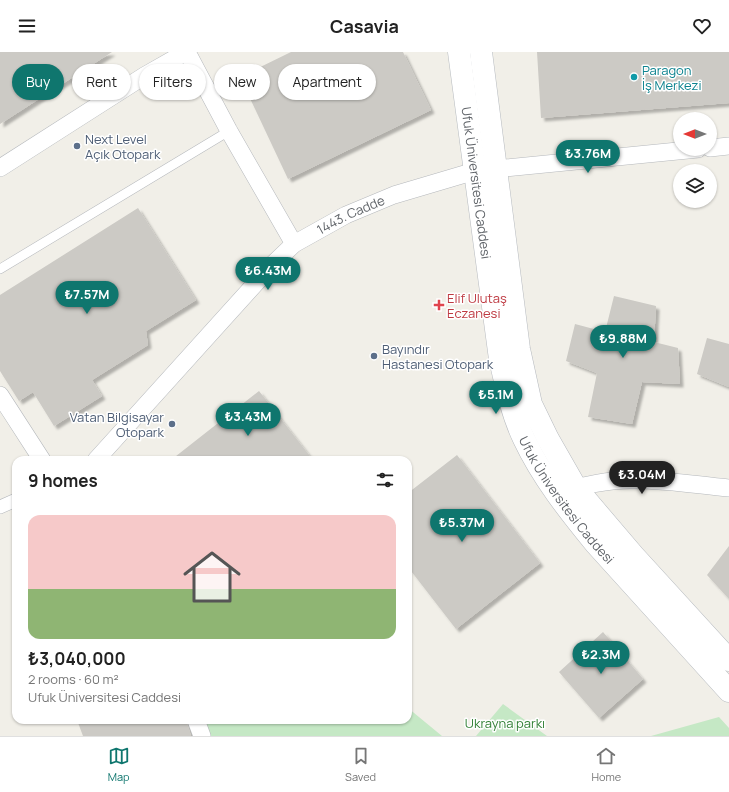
<!DOCTYPE html>
<meta charset="utf-8">
<style>
:root{--surface:#fff;--page:#f2f2f2;--text:#222;--muted:#767676;--line:#e0e0e0;--accent:#0f766e}
body{margin:0;font-family:Manrope,sans-serif;background:var(--page);color:var(--text);height:100vh;display:flex;flex-direction:column;font-size:15px;white-space:nowrap}
*{box-sizing:border-box;margin:0}
p{font-size:13px;color:var(--muted)}
.icon{flex:none;width:22px;height:22px;fill:none;stroke:currentColor;stroke-width:2;stroke-linecap:round;stroke-linejoin:round}
.map{position:relative;flex:1;overflow:hidden}
.sheet{position:absolute;left:12px;top:404px;width:400px;height:268px;display:flex;flex-direction:column;background:var(--surface);border-radius:12px;box-shadow:0 1px 3px #0004}
.sheet>*{flex:none}
.guide{position:absolute;left:12px;top:12px;width:400px;height:36px;display:flex;gap:8px}
.needle{width:26px;rotate:270deg}
.fabs{position:absolute;left:673px;top:60px;display:grid;gap:8px}
.fabs a{display:grid;place-items:center;width:44px;height:44px;border-radius:50%;background:var(--surface);box-shadow:0 1px 3px #0004;font-size:20px}
.price{position:absolute;translate:-50% -34px;padding:0 9px;border-radius:14px;background:var(--accent);color:#fff;font-size:13px;line-height:26px;filter:drop-shadow(0 1px 2px #0008)}
.price::after{content:'';position:absolute;left:50%;top:24px;width:12px;height:9px;margin-left:-6px;background:inherit;clip-path:polygon(0 0,100% 0,50% 100%)}
.price.current{background:#222;color:#fff}
ul{padding:0;list-style:none}
li{display:grid;align-content:center;gap:8px;height:212px;padding:0 16px}
li span{display:grid;place-items:center;height:124px;border-radius:12px;color:#555}
li>.icon{margin-inline-start:auto}
span .icon{width:72px;height:72px;fill:#fffc;stroke-width:1}
li b{font-size:17px}
h2{display:flex;justify-content:space-between;align-items:center;height:48px;padding:0 16px;font-size:17px}
.tag{padding:0 14px;border-radius:18px;background:var(--surface);box-shadow:0 1px 3px #0004;font-size:14px;line-height:36px}
.tag.current{background:var(--accent);color:#fff}
header{display:flex;justify-content:space-between;align-items:center;height:52px;padding:0 16px;background:var(--surface);font-size:18px;font-weight:700}
.dock{display:flex;justify-content:space-around;align-items:center;height:56px;border-top:1px solid var(--line);background:var(--surface);font-size:11px;color:var(--muted)}
.dock a{display:grid;justify-items:center;gap:2px}
.dock .current{color:var(--accent)}
.map>svg:first-child{display:block}
.green{fill:#c5e8c5}
.building{fill:#cccac5;filter:url(#shadow)}
.lines{fill:none;stroke-linecap:round;stroke-linejoin:round}
.service-casing{stroke:#b5b8bc;stroke-width:10}
.pedestrian-casing{stroke:#b5b8bc;stroke-width:14}
.minor-casing{stroke:#b5b8bc;stroke-width:18}
.secondary-casing{stroke:#b6babf;stroke-width:23}
.service{stroke:#fff;stroke-width:9}
.pedestrian{stroke:#fff;stroke-width:13}
.minor{stroke:#fff;stroke-width:17}
.secondary{stroke:#fff;stroke-width:22}
.culture-dot{fill:#0f9aa8;stroke:#fff;stroke-width:1.5}
.service-dot{fill:#5c6f8a;stroke:#fff;stroke-width:1.5}
.health-dot{fill:#e0444e;stroke:#fff;stroke-width:1.5}
.labels{text-anchor:middle;dominant-baseline:central;stroke-width:3;stroke-linejoin:round;paint-order:stroke}
.culture-label{font-size:13px;fill:#0d838f;stroke:#fff;text-anchor:start}
.service-label{font-size:13px;fill:#4e5e75;stroke:#fff;text-anchor:start}
.street-label{font-size:13px;fill:#5f6368;stroke:#fff}
.health-label{font-size:13px;fill:#be3a42;stroke:#fff;text-anchor:start}
.park-label{font-size:13px;fill:#348238;stroke:#fff}
</style>
<header><svg class="icon" aria-label="menu" viewBox="0 0 24 24"><path d="M4 6h16M4 12h16M4 18h16"/></svg>Casavia<svg class="icon" aria-label="heart" viewBox="0 0 24 24"><path d="M12 20l-8-8c-3-5 5-10 8-4 3-6 11-1 8 4z"/></svg></header>
<div class="map">
<svg width="729" height="684" viewBox="0 0 729 684">
<defs>
<filter id="shadow"><feDropShadow dx="3.5" dy="3.5" stdDeviation="1" flood-color="#0004"/></filter>
</defs>
<rect width="100%" height="100%" fill="#f1efe8"/>
<path class="green" d="M 503,652 L 547,684 L 476,684 Z
M 408,656 L 442,684 L 207,684 L 201,668 L 408,668 Z
M 719,665 L 729,676 L 729,684 L 651,684 Z"/>
<path class="building" d="M 0,0 L 112,0 L 0,72 Z
M 291,0 L 403,0 L 431,58 L 288,127 L 240,25 Z
M 537,0 L 729,0 L 729,51 L 541,66 Z
M 138,156 L 196,248 L 146,279 L 148,293 L 92,328 L 102,344 L 54,374 L 33,340 L 19,349 L 0,319 L 0,243 Z
M 614,244 L 656,254 L 654,290 L 678,296 L 680,332 L 642,330 L 632,372 L 588,365 L 597,321 L 566,309 L 575,272 L 605,280 Z
M 707,286 L 729,292 L 729,335 L 697,322 Z
M 259,339 L 313,408 L 171,408 Z
M 457,403 L 540,511 L 456,577 L 408,515 L 408,441 Z
M 729,494 L 729,547 L 707,523 Z
M 603,580 L 643,627 L 599,666 L 559,620 Z
M 77,668 L 186,668 L 191,684 L 83,684 Z"/>
<g class="lines">
<defs>
<path id="service" d="M 0,217 L 229,79"/>
<path id="pedestrian" d="M 0,455 L 16,448"/>
<g id="minor">
<path d="M 187,0 L 229,79 L 294,192"/>
<path d="M 710,96 L 729,94"/>
<path d="M 0,116 L 144,24 L 186,0"/>
<path d="M 0,343 L 42,408"/>
<path id="s1" d="M 96,408 L 273,212 L 294,192 L 346,163 L 394,143 L 475,119 L 698,97"/>
<path d="M 566,438 C 587,433 608,428 630,428 C 663,427 696,433 729,436"/>
<path d="M 196,668 L 202,684"/>
</g>
<g id="secondary">
<path id="s2" d="M 459,0 L 500,307 C 506,334 512,362 524,387 C 542,425 568,458 595,491 L 729,639"/>
<path d="M 481,0 L 519,297 L 531,352 L 548,387 L 576,436 L 633,503 L 729,608"/>
</g>
</defs>
<use href="#service" class="service-casing"/>
<use href="#pedestrian" class="pedestrian-casing"/>
<use href="#minor" class="minor-casing"/>
<use href="#secondary" class="secondary-casing"/>
<use href="#service" class="service"/>
<use href="#pedestrian" class="pedestrian"/>
<use href="#minor" class="minor"/>
<use href="#secondary" class="secondary"/>
</g>
<circle class="culture-dot" cx="634" cy="25" r="4"/>
<g class="service-dot">
<circle cx="77" cy="94" r="4"/>
<circle cx="374" cy="304" r="4"/>
<circle cx="172" cy="372" r="4"/>
</g>
<path class="health-dot" d="M437 247h4v4h4v4h-4v4h-4v-4h-4v-4h4z"/>
<g class="labels">
<g class="culture-label">
<text x="642" y="18">Paragon<tspan x="642" dy="15">İş Merkezi</tspan></text>
</g>
<g class="service-label">
<text x="85" y="87">Next Level<tspan x="85" dy="15">Açık Otopark</tspan></text>
<text x="382" y="297">Bayındır<tspan x="382" dy="15">Hastanesi Otopark</tspan></text>
<text x="164" y="365" text-anchor="end">Vatan Bilgisayar<tspan x="164" dy="15">Otopark</tspan></text>
</g>
<g class="street-label">
<text stroke="none"><textPath href="#s2" startOffset="132">Ufuk Üniversitesi Caddesi</textPath></text>
<text stroke="none"><textPath href="#s1" startOffset="357">1443. Cadde</textPath></text>
<text stroke="none"><textPath href="#s2" startOffset="468">Ufuk Üniversitesi Caddesi</textPath></text>
</g>
<g class="health-label">
<text x="447" y="246">Elif Ulutaş<tspan x="447" dy="15">Eczanesi</tspan></text>
</g>
<g class="park-label">
<text x="505" y="671">Ukrayna parkı</text>
</g>
</g>
</svg>
<div class="fabs">
<a><svg class="needle" viewBox="-14 -14 28 28"><path d="M0-13l5 13h-10z" fill="#e53935"/><path d="M0 13l5-13h-10z" fill="#767676"/></svg></a>
<a><svg class="icon" aria-label="layers" viewBox="0 0 24 24"><path d="M12 4l9 5-9 5-9-5zM3 14l9 5 9-5"/></svg></a>
</div>
<b class="price" style="left:588px;top:122px">₺3.76M</b>
<b class="price" style="left:268px;top:239px">₺6.43M</b>
<b class="price" style="left:87px;top:263px">₺7.57M</b>
<b class="price" style="left:623px;top:307px">₺9.88M</b>
<b class="price" style="left:496px;top:363px">₺5.1M</b>
<b class="price" style="left:248px;top:385px">₺3.43M</b>
<b class="price current" style="left:642px;top:443px">₺3.04M</b>
<b class="price" style="left:462px;top:491px">₺5.37M</b>
<b class="price" style="left:601px;top:623px">₺2.3M</b>
<div class="guide">
<a class="tag current">Buy</a>
<a class="tag">Rent</a>
<a class="tag">Filters</a>
<a class="tag">New</a>
<a class="tag">Apartment</a>
</div>
<section class="sheet">
<h2>9 homes<svg class="icon" aria-label="filters" viewBox="0 0 24 24"><path d="M4 7h16M4 17h16"/><circle cx="9" cy="7" r="2"/><circle cx="15" cy="17" r="2"/></svg></h2>
<ul>
<li><span style="background:linear-gradient(#f6c9c9 60%,#8fb573 0)"><svg class="icon" aria-label="home" viewBox="0 0 24 24"><path d="M3 11l9-7 9 7M6 9v11h12V9"/></svg></span><div><b>₺3,040,000</b><p>2 rooms · 60 m²</p><p>Ufuk Üniversitesi Caddesi</p></div></li>
</ul>
</section>
</div>
<nav class="dock">
<a class="current"><svg class="icon" aria-label="map" viewBox="0 0 24 24"><path d="M3 6l6-2 6 2 6-2v14l-6 2-6-2-6 2zM9 4v14M15 6v14"/></svg>Map</a>
<a><svg class="icon" aria-label="saved" viewBox="0 0 24 24"><path d="M7 4h10v16l-5-4-5 4z"/></svg>Saved</a>
<a><svg class="icon" aria-label="home" viewBox="0 0 24 24"><path d="M3 11l9-7 9 7M6 9v11h12V9"/></svg>Home</a>
</nav>
